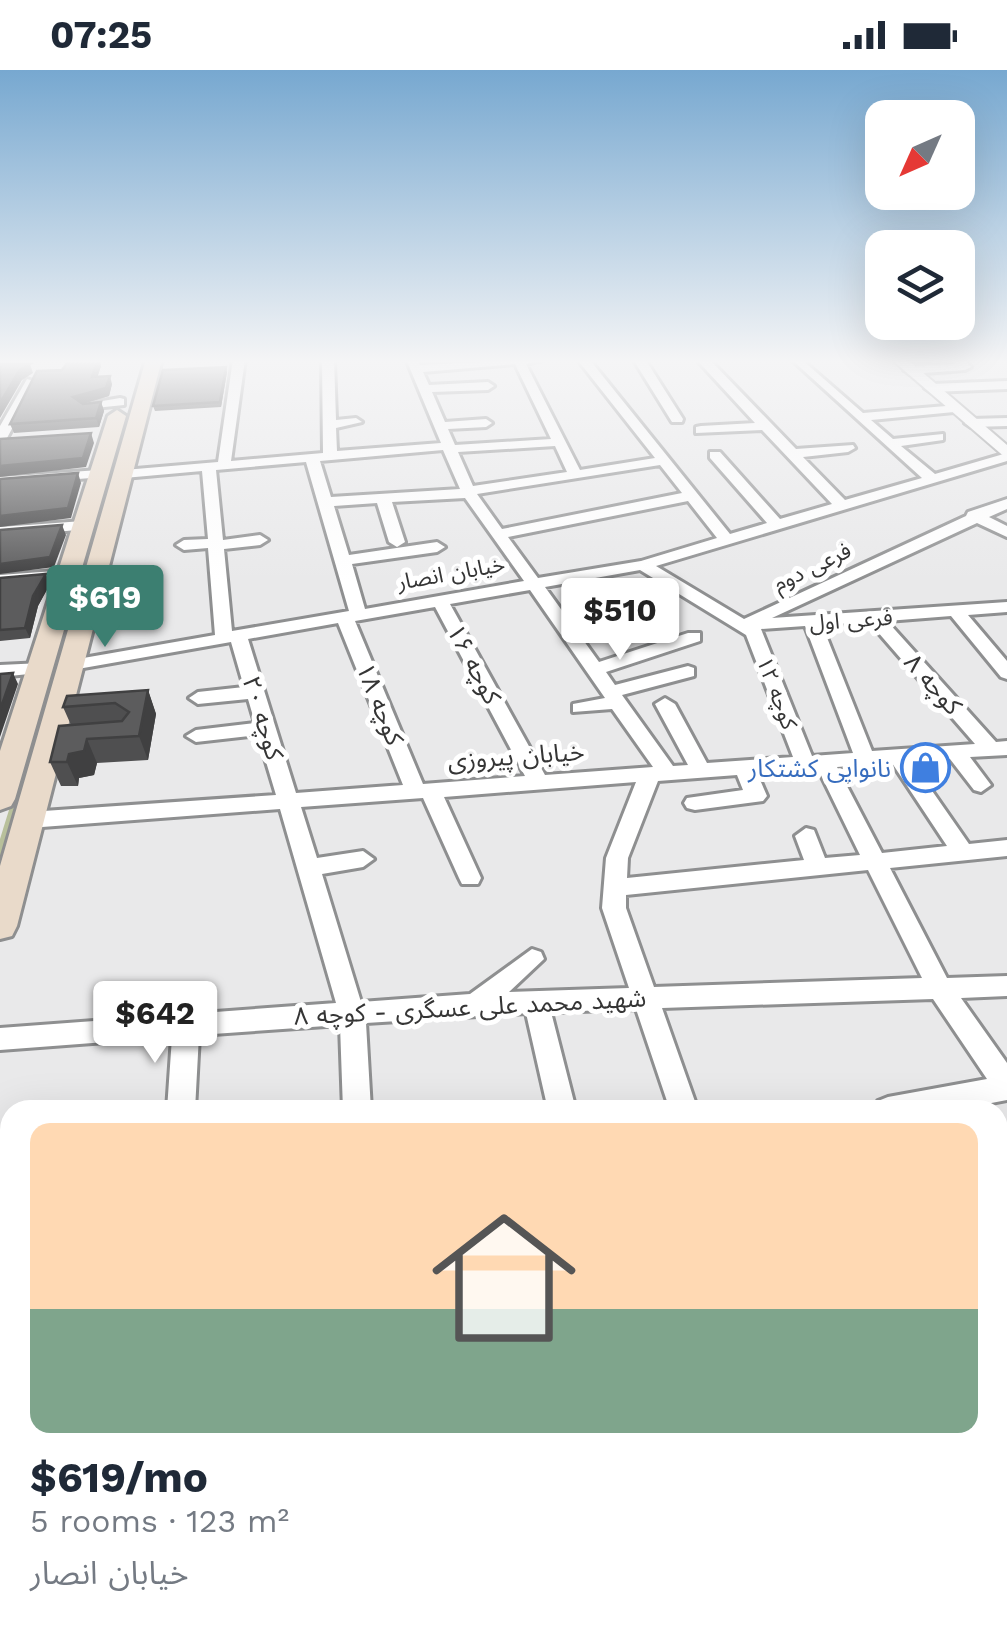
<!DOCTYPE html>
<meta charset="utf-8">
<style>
:root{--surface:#fff;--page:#f6f6f7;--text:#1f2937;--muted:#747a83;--accent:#3c7f71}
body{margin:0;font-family:"Work Sans","Noto Sans Arabic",sans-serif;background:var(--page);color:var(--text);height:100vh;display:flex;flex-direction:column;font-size:38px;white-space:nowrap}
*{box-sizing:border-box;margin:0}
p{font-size:32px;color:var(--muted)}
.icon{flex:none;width:55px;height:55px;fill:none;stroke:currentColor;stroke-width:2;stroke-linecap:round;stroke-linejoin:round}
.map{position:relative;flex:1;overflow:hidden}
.side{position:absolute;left:0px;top:1030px;width:1008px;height:552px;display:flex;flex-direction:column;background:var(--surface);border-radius:30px 30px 0 0;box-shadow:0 10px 40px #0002}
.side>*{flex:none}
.needle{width:65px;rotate:225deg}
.tools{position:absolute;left:865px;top:30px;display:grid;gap:20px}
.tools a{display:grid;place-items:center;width:110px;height:110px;border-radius:20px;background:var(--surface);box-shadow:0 10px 40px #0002;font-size:50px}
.price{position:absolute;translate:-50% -85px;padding:0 22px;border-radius:10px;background:#fff;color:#222;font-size:32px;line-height:65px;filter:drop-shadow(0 2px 5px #0008)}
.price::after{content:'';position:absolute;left:50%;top:60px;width:30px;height:22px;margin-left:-15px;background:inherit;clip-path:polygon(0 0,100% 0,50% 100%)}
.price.active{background:var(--accent);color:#fff}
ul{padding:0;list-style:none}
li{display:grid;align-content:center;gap:20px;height:530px;padding:0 30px}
li span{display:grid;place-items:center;height:310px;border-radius:20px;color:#555}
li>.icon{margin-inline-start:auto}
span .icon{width:180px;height:180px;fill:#fffc;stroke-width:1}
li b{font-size:42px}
.status{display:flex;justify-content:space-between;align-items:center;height:70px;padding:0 50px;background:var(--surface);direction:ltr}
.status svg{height:28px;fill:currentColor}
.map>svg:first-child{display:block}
.green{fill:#b8c09b}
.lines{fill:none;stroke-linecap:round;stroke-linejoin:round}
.minor-casing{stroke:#8e8f90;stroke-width:6}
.tertiary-casing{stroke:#8e8f90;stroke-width:4}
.secondary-casing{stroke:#8e8f90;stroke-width:6}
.minor{fill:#fff;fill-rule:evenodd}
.tertiary{fill:#fff;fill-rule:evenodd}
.secondary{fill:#e9daca;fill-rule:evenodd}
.wall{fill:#4f4f50}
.shaded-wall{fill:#404041}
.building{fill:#5c5c5d;stroke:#404041;stroke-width:2.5}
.labels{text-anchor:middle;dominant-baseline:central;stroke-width:10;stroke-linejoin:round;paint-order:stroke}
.far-street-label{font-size:22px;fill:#353535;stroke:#fff}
.street-label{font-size:25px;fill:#353535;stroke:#fff}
.shop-label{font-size:25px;fill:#366cbe;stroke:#fff;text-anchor:end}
</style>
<div class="status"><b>07:25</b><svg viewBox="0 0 49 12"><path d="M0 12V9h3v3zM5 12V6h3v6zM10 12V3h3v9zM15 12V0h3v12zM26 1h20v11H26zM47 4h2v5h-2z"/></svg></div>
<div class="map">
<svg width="1007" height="1581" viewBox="0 0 1007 1581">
<rect width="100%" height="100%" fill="#e9e9ea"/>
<path class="green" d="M 90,478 L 92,479 L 0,799 L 0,769 Z"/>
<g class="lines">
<defs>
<path id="minor" d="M 233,289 L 245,289 L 231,391 L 323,383 L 322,289 L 334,289 L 336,350 L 356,348 L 362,352 L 336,358 L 337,381 L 441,373 L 406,289 L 418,289 L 420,295 L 546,289 L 526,294 L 580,400 L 655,388 L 577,289 L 589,289 L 730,464 L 767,453 L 710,388 L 710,382 L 720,382 L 780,449 L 832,434 L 762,360 L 696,363 L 696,357 L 701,356 L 755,353 L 696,289 L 709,289 L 796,379 L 853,375 L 855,378 L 848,382 L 803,387 L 845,430 L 922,408 L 791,289 L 801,289 L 863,343 L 958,335 L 958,341 L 954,342 L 871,350 L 893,369 L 943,364 L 943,370 L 901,376 L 935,404 L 1007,383 L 1007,391 L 656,496 L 744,549 L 966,446 L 968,442 L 1007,429 L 1007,439 L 989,447 L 1007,456 L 1007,467 L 977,453 L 772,548 L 1007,532 L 1007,542 L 968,545 L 1007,591 L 1007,609 L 1001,607 L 951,546 L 887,551 L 996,672 L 1007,671 L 1007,685 L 970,687 L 991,715 L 981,722 L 974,720 L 950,689 L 912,692 L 969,774 L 1007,770 L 1007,786 L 890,798 L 947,908 L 1007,906 L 1007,926 L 961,928 L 1007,993 L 1007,1030 L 955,1040 L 874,1040 L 878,1031 L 888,1027 L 987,1009 L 933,929 L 662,938 L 698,1040 L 670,1040 L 636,939 L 551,942 L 576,1040 L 548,1040 L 526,943 L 366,953 L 371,1040 L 343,1040 L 340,955 L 199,965 L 195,1040 L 167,1040 L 172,967 L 0,980 L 0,958 L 336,933 L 280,739 L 29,758 L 18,750 L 29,742 L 276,725 L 258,665 L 196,672 L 186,666 L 196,660 L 255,653 L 248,629 L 198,634 L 189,628 L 198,622 L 244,617 L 231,572 L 72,600 L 63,595 L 72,590 L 215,565 L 208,478 L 184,480 L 176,475 L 184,470 L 208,469 L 202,401 L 124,408 L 117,404 L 124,400 L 218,392 ZM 515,294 L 551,369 L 455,375 L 448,359 L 486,357 L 492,353 L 486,349 L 445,352 L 432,322 L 488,320 L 494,316 L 488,312 L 429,315 L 423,302 ZM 555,376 L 567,402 L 473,416 L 458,382 ZM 443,380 L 460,419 L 331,427 L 320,391 ZM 306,392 L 349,541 L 232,561 L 224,479 L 260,475 L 268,470 L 260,465 L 223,470 L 216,400 ZM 660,395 L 682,423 L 502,459 L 477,424 ZM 465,428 L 524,511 L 365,539 L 352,494 L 437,482 L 445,477 L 437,472 L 349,485 L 334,436 L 377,433 L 389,472 L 397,477 L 405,472 L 392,432 ZM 688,431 L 717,468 L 641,491 L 538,508 L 508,467 ZM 640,500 L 746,565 L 793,687 L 707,693 L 675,634 L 665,628 L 655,634 L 688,695 L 673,696 L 622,625 L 694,606 L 694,598 L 688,596 L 615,615 L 606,602 L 700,571 L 700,563 L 688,563 L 599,592 L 545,517 ZM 530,520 L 605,628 L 573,634 L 573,642 L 612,639 L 653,697 L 545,705 L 450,534 ZM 435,537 L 525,706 L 423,714 L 355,551 ZM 869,552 L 870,553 L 975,674 L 872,681 L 822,555 ZM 338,553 L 403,715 L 296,723 L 248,569 ZM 805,556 L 853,683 L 812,686 L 761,559 ZM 892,693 L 947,776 L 882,783 L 837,697 ZM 818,699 L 860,785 L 825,788 L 814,760 L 806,758 L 795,766 L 804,790 L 627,808 L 628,788 L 658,711 L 737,705 L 743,720 L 687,728 L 684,733 L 687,738 L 695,740 L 763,731 L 767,726 L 757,703 ZM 636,712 L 606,788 L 602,838 L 629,918 L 509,922 L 544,889 L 541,882 L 532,879 L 470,924 L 361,932 L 322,804 L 363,797 L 374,789 L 363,781 L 317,788 L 301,737 L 423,728 L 459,808 L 462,814 L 478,814 L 481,808 L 444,727 ZM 868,800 L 922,908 L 654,917 L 626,838 L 626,825 Z
M 633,289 L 645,289 L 683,349 L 682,352 L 672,352 Z
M 951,289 L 964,289 L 971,297 L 965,300 L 910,304 L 904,300 L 910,296 L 955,294 Z
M 27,309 L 37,312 L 7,368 L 0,372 L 0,356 Z
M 1007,311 L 1007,319 L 931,322 L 925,318 L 931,314 Z
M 120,328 L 124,329 L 124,335 L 85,339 L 79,335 Z
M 1007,348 L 1007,356 L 971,357 L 965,353 L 971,349 Z
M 99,400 L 104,401 L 104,407 L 0,415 L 0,407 Z
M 83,451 L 91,456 L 88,459 L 0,467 L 0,457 Z
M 68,500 L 76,505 L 74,508 L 0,515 L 0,505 Z
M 42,593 L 48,594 L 48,602 L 0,607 L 0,595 Z
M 998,1238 L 1007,1241 L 1007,1292 L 998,1288 Z
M 1007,1522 L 1007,1581 L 975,1581 L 972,1572 L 998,1572 L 998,1523 Z
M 132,1572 L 172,1572 L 172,1581 L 132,1581 Z
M 362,1572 L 402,1572 L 403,1581 L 363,1581 Z
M 651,1572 L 691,1572 L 693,1581 L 653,1581 Z
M 745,1572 L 831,1572 L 827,1581 L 741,1581 Z"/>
<path id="tertiary" d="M 891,289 L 907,289 L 1007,375 L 1007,389 Z"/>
<path id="secondary" d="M 146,289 L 162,289 L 17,856 L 12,866 L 0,869 L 0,796 Z
M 117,340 L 126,346 L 15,729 L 11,736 L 0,740 L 0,681 L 108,346 Z"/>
</defs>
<use href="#minor" class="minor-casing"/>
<use href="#tertiary" class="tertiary-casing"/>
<use href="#secondary" class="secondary-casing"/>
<use href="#minor" class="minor"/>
<use href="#tertiary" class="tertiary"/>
<use href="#secondary" class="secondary"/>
</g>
<path class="wall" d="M 99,289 L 101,296 L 97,307 L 112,314 L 109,326 L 82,334 L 101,332 L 104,341 L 99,357 L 14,363 L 10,354 Z
M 227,302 L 221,337 L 155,341 L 153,336 Z
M 0,508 L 50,514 L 38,536 L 30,568 L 0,571 Z
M 148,620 L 156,644 L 148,690 L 97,693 L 94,705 L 79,708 L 78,716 L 61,716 L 50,692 L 71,655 L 63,637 Z"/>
<path class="shaded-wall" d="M 99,289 L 101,296 L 95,315 L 92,307 Z
M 30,294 L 33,303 L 22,310 L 0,348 L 0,333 L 19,301 Z
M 226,297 L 227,302 L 221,337 L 220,332 Z
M 110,306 L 112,314 L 109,326 L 75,336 L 73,327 Z
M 101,332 L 104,341 L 99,357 L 96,348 Z
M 91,363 L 94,373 L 86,397 L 0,407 L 0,396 Z
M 78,403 L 81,413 L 71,448 L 0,457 L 0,446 Z
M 62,455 L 66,465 L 54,497 L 0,504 L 0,494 Z
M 46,504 L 50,514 L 38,536 L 30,568 L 25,558 L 33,526 Z
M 13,603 L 18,614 L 0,667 L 0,640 Z
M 148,620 L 156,644 L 148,690 L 139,666 Z
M 87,669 L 97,693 L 94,705 L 79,708 L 78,716 L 67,692 L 69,684 Z"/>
<path class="building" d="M 70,289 L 98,289 L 92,307 L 110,306 L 106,318 L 73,327 L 83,334 L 101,332 L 96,348 L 10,354 L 37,301 L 62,300 Z
M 0,294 L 30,294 L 19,301 L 0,333 Z
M 226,297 L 220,332 L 153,336 L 163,300 Z
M 91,363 L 83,388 L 0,396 L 0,369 Z
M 78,403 L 68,438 L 0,446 L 0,409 Z
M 62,455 L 50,487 L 0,494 L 0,460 Z
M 46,504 L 33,526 L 25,558 L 0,560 L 0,508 Z
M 13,603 L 0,640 L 0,604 Z
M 148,620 L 139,666 L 87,669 L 84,681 L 69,684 L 67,692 L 50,692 L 59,656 L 122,651 L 129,642 L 115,633 L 63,637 L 67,626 Z"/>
<linearGradient id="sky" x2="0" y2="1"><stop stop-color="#77a8d0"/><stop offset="0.57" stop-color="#f5f5f6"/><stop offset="1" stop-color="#f5f5f6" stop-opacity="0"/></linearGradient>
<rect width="1007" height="511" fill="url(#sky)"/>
<defs>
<symbol id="shop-ring" viewBox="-11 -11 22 22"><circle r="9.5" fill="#fff" stroke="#3f7fe0" stroke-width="1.5"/><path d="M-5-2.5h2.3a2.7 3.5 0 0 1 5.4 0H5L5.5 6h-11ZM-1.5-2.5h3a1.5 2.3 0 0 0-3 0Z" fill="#3f7fe0"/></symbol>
</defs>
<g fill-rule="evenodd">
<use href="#shop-ring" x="898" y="670" width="55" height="55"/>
</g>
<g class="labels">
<g class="far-street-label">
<text transform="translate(812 497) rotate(-26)">فرعی دوم</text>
<text transform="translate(451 503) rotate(-10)">خیابان انصار</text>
<text transform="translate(851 550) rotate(-4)">فرعی اول</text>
<text transform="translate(777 623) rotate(69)">کوچه ۱۲</text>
</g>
<g class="street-label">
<text transform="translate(474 594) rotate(62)">کوچه ۱۶</text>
<text transform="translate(933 614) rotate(48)">کوچه ۸</text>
<text transform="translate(380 634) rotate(68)">کوچه ۱۸</text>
<text transform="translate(263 648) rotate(73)">کوچه ۲۰</text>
<text transform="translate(516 686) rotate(-4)">خیابان پیروزی</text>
<text transform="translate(470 937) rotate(-3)">شهید محمد علی عسگری - کوچه ۸</text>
</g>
<g class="shop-label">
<text x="891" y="698">نانوایی کشتکار</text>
</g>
</g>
</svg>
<div class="tools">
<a><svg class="needle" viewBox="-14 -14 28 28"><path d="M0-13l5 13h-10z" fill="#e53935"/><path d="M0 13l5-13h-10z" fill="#747a83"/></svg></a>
<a><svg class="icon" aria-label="layers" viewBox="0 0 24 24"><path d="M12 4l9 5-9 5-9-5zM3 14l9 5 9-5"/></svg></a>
</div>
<b class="price active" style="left:105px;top:580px">$619</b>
<b class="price" style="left:620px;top:593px">$510</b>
<b class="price" style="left:155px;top:996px">$642</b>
<section class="side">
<ul>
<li><span style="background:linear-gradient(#ffd9b3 60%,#7fa58c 0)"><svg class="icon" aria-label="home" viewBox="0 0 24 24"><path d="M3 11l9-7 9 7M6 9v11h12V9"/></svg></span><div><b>$619/mo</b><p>5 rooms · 123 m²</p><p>خیابان انصار</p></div></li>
</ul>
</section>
</div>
